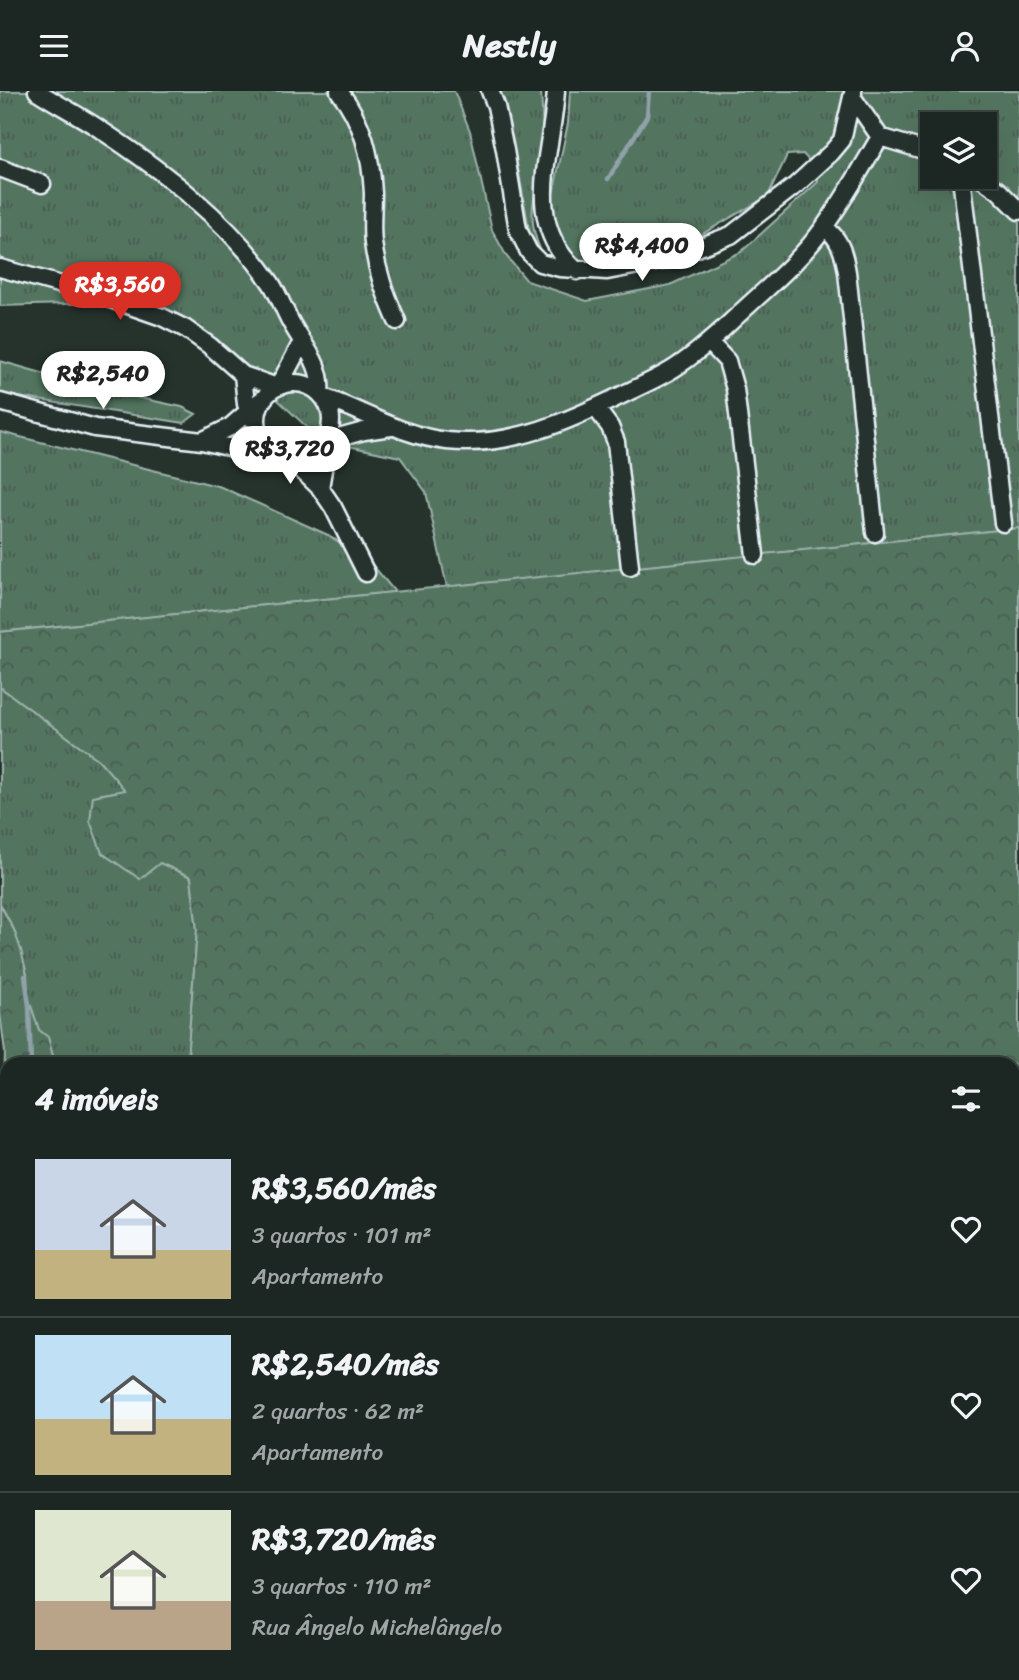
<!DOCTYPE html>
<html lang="pt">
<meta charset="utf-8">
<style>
:root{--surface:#1c2622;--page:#29322f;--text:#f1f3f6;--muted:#a0a5a5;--line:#3a4340;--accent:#d93025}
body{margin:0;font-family:Sriracha,sans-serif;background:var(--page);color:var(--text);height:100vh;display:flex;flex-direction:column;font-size:26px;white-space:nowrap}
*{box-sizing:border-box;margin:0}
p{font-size:23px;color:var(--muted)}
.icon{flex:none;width:38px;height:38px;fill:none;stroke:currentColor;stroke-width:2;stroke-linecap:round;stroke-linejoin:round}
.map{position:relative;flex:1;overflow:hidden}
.side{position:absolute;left:0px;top:966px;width:1020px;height:623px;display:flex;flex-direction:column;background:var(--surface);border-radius:21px 21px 0 0;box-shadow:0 7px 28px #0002,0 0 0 2px var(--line)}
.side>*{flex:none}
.tools{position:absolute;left:920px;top:21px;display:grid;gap:14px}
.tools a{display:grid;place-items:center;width:77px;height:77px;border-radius:0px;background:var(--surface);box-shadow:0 7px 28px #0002,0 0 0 2px var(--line);font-size:35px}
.price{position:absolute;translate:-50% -60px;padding:0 16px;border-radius:24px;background:#fff;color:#222;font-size:23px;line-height:46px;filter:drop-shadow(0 2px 4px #0008)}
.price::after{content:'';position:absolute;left:50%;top:42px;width:21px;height:16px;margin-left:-10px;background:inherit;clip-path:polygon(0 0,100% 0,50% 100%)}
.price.current{background:var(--accent);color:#fff}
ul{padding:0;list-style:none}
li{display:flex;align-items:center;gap:21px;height:175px;padding:0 35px}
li+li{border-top:2px solid var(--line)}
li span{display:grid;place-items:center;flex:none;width:196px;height:140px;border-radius:0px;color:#555}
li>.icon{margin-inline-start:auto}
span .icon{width:84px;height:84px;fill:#fffc;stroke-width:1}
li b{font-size:30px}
h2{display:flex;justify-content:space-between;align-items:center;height:84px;padding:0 35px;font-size:30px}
header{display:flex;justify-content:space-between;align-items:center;height:91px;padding:0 35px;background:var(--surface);font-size:32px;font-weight:700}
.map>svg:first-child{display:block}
.grass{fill:url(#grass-tufts);stroke:#9db2ac;stroke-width:2;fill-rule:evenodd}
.forest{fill:url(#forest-crowns);stroke:#9db2ac;stroke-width:2}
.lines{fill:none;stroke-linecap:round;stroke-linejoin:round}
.stream{stroke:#90a1a9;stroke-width:4.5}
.street-casing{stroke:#e8f1f8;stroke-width:21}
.street{stroke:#26332d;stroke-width:16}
</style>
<header><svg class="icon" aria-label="menu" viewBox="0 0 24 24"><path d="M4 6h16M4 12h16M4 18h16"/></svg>Nestly<svg class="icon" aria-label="person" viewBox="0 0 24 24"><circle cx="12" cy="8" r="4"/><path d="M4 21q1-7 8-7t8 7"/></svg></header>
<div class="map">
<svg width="1019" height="1589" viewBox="0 0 1019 1589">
<defs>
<pattern id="grass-tufts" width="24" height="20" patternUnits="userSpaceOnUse" patternTransform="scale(1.75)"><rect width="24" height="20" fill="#52745f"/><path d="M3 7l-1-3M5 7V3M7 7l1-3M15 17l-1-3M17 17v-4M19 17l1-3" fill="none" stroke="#4b5c53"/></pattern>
<pattern id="forest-crowns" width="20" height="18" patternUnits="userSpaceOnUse" patternTransform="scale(1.75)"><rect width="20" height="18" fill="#52745f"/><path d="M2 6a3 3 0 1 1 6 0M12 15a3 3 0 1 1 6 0" fill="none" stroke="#4b5c53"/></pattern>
</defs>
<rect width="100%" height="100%" fill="#26332d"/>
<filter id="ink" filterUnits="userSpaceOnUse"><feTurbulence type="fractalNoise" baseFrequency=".0143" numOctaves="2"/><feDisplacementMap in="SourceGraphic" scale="14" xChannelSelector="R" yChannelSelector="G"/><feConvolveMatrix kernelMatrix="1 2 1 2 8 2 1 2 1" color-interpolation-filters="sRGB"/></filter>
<g filter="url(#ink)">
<path class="grass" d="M 0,0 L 454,0 L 470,40 L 492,139 L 507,166 L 527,190 L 587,210 L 670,194 L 741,161 L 818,91 L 815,76 L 803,63 L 787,64 L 768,105 L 657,169 L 591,174 L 574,165 L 555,136 L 551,113 L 568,32 L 570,0 L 1019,0 L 1019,437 L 447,496 L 426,401 L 400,366 L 348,355 L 312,341 L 213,248 L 101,212 L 0,215 ZM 933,33 L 985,33 L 985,86 L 933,86 Z
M 491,0 L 541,0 C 542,20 544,41 542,61 C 538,97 524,122 540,158 L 530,144 L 519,82 Z
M 0,270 L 98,298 L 182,316 L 196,323 L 184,332 L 0,303 Z
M 0,341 L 221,396 L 328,444 L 371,472 L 395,501 L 0,541 Z
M 0,596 L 99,669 L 126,699 L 93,705 L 160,772 L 191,786 L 197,839 L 188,957 L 191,973 L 55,973 L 48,947 L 39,939 L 28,906 L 27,884 L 20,859 L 14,839 L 0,813 Z
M 1019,1318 L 1019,1589 L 0,1589 L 0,1369 L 7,1368 L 7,1582 L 1013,1582 L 1013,1321 Z"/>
<path class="forest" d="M 1019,437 L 1019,1259 L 1013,1273 L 1013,973 L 191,973 L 188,957 L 197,839 L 191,786 L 160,772 L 140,788 L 102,762 L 90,730 L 93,705 L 125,699 L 99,669 L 0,596 L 0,541 Z
M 0,813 L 14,839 L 21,859 L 27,884 L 28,906 L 39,939 L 48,946 L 55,973 L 7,973 L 7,1368 L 0,1369 L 0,1001 L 4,991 L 5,961 L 0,922 Z"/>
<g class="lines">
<path class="stream" d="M 608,88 L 647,25 L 649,0
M 25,885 L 29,915 L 31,973
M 0,1187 L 7,1170
M 0,1272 L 7,1303
M 120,1582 L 121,1589"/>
<defs>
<path id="street" d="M 37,0 C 58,14 81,25 101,39 C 163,80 229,130 271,192 C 280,206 285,222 293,235 C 306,258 323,275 320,303
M 339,0 C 363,31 371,64 373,102 C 373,119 371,135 373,152 C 377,181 385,203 397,230
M 490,0 L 496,15 L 505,59 L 518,139 L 529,161 L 540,172 L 560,177 L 607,180 L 665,169 L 731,144 L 796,94 L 832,61 L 842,49 L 853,2
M 556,0 C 552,64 521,130 577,180
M 880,46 L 933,62
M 0,77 L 42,93
M 961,86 L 1003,432
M 979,86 L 999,100 L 1019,120
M 824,136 C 840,147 844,163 847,181 L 875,442
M 0,177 L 105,206 L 162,226 L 186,238 L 210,255 L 243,284 L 277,296
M 709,251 L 727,270 L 735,298 L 755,464
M 243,284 L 246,313 L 251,327
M257 329a37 37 0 1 1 74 0a37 37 0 1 1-74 0Z
M 278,296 L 302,251
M 323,306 C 364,320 402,345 447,350 C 512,357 571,329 628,301 C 644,293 664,285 679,274 C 701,259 720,241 739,223 C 769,195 801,169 824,136 C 845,107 862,76 880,46 L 853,7
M 0,311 L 95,337 L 202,350 L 228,356 L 271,358
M 596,317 L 610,336 L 616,351 L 630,476
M 202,350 L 230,336 L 260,310
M 324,351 L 364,340 L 391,336
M 318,357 L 323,379 L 320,397
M 287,365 L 320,397 L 333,416 L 366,482"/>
</defs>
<use href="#street" class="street-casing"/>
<use href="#street" class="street"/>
</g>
</g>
</svg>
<div class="tools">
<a><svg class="icon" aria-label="layers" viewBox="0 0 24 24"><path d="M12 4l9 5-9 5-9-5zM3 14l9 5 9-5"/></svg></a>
</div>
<b class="price" style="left:642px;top:192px">R$4,400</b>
<b class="price current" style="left:120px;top:231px">R$3,560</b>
<b class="price" style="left:103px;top:320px">R$2,540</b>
<b class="price" style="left:290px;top:395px">R$3,720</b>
<section class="side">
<h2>4 imóveis<svg class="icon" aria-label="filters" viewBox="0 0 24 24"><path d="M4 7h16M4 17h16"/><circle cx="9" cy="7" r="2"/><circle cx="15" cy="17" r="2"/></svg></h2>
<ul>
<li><span style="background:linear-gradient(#c9d6e8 65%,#c2b280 0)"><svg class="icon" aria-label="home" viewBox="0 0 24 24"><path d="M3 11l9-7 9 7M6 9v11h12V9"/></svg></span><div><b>R$3,560/mês</b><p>3 quartos · 101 m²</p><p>Apartamento</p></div><svg class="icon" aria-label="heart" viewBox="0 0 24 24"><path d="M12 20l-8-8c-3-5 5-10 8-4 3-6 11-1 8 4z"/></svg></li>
<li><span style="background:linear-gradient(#bfe0f5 60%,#c2b280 0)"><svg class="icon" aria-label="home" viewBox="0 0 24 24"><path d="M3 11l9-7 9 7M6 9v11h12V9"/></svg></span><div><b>R$2,540/mês</b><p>2 quartos · 62 m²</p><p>Apartamento</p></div><svg class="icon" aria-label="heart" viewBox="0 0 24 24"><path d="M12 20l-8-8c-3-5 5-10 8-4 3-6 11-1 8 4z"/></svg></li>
<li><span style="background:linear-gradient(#dfe7d0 65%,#b9a48a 0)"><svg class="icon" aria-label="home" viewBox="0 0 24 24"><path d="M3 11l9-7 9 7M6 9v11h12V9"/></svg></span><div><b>R$3,720/mês</b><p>3 quartos · 110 m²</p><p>Rua Ângelo Michelângelo</p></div><svg class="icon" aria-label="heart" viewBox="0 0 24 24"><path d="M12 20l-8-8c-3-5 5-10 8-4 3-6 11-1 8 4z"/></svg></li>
</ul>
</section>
</div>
